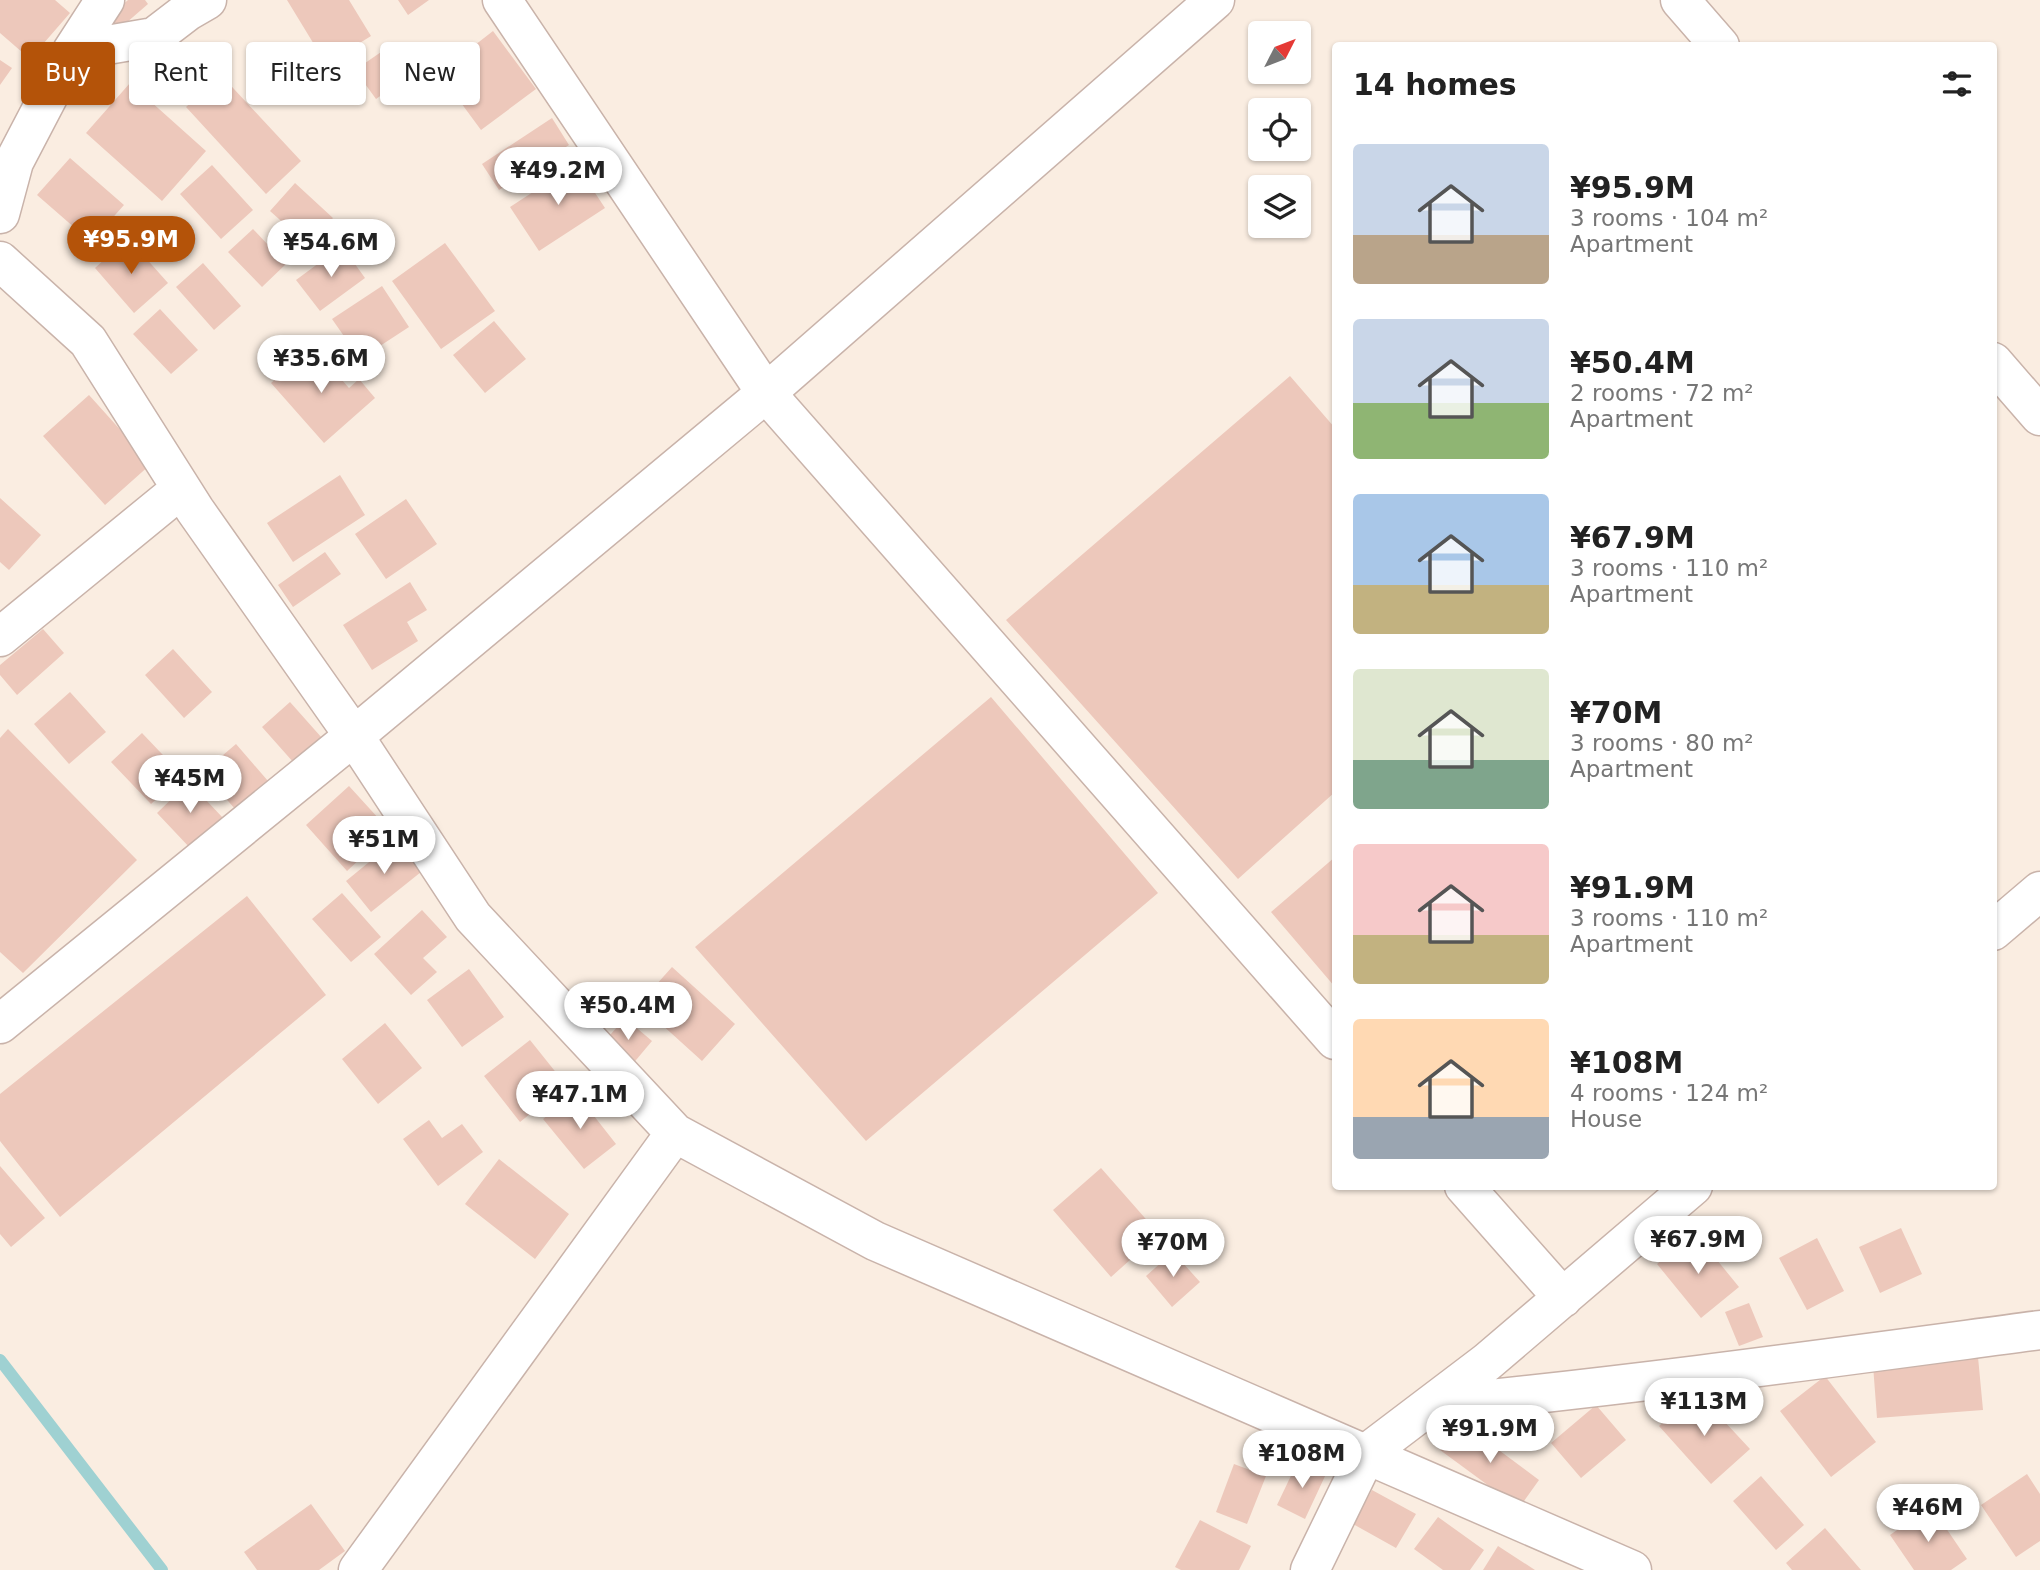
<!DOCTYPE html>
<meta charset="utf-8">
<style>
:root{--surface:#fff;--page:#f6f6f6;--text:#222;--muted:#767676;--accent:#b45309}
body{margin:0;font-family:"DejaVu Sans",sans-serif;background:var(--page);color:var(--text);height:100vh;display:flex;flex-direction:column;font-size:26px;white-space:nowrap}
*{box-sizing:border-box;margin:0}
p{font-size:23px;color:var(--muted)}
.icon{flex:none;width:38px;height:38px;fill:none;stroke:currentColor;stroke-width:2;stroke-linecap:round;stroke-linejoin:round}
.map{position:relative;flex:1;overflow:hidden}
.sheet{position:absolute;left:1332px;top:42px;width:665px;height:1148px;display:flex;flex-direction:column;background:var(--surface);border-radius:7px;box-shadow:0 2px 5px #0004}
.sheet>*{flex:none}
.banner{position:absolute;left:21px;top:42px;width:665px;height:63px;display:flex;gap:14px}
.needle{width:46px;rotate:48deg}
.fabs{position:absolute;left:1248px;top:21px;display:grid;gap:14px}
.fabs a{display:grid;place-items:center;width:63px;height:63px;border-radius:7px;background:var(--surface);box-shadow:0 2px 5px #0004;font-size:35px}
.price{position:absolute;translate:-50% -60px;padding:0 16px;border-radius:24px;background:#fff;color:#222;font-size:23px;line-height:46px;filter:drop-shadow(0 2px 4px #0008)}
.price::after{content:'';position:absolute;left:50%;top:42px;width:21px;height:16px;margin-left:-10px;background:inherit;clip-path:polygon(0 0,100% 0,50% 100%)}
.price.active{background:var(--accent);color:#fff}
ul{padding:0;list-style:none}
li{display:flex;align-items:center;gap:21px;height:175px;padding:0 21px}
li span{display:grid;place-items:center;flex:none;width:196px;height:140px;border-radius:7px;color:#555}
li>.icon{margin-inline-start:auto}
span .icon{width:84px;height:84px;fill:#fffc;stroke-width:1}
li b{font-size:30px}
h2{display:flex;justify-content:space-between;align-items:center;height:84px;padding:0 21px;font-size:30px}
.tag{padding:0 24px;border-radius:7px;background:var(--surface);box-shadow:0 2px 5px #0004;font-size:24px;line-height:63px}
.tag.active{background:var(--accent);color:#fff}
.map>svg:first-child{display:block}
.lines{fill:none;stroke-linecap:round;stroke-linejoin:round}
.stream{stroke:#9fd1d2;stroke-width:12}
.building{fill:#edc8bb}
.minor-casing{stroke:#c9b3aa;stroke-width:41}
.minor{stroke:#fff;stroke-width:38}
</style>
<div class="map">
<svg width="2040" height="1570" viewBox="0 0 2040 1570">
<rect width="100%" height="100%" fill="#faede1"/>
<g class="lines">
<path class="stream" d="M 0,1360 L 162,1570"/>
</g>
<path class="building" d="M 0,0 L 55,0 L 70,13 L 30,59 L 0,33 Z
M 128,0 L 145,0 L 148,4 L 118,30 L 108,18 Z
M 287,0 L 349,0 L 371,36 L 326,64 Z
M 398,0 L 429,0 L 408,15 Z
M 493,31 L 536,89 L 481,130 L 439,73 Z
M 384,50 L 404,79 L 376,99 L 355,70 Z
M 0,60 L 12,68 L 0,85 Z
M 221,75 L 301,161 L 266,194 L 186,107 Z
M 130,83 L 206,151 L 162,201 L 86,133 Z
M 552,118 L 569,145 L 499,190 L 482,164 Z
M 70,158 L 124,205 L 91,242 L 37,195 Z
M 576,164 L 605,208 L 539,251 L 510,207 Z
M 212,165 L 253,210 L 221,239 L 180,194 Z
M 295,183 L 333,218 L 308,245 L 270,211 Z
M 253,229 L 286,264 L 262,287 L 228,252 Z
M 128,238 L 168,283 L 134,313 L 95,268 Z
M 445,243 L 495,311 L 441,349 L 392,281 Z
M 342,246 L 365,278 L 320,311 L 296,280 Z
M 203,263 L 241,306 L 214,330 L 176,287 Z
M 382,286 L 409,327 L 360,359 L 332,319 Z
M 160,309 L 198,350 L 171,374 L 133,334 Z
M 494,321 L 526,359 L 485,393 L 453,355 Z
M 313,347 L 349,388 L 359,379 L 375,398 L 324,443 L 271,383 Z
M 1290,376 L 1335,428 L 1335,792 L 1238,879 L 1006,620 Z
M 89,395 L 151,464 L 105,505 L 43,436 Z
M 340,475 L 365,515 L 293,562 L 267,523 Z
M 0,498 L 41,535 L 9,570 L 0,562 Z
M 406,499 L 437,544 L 386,579 L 355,534 Z
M 325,552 L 341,574 L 293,607 L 278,585 Z
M 410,582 L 427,610 L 407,622 L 418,641 L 372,670 L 343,625 Z
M 43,629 L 64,653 L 17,695 L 0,675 L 0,665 Z
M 173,649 L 212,692 L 184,718 L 145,675 Z
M 70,692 L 106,732 L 69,764 L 34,724 Z
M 991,697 L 1158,893 L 866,1141 L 695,947 Z
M 290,702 L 322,738 L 294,763 L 262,727 Z
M 8,729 L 137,860 L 23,973 L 0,952 L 0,738 Z
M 142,733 L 182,775 L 151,804 L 111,762 Z
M 236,744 L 268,781 L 235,809 L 203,772 Z
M 189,782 L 223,818 L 191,849 L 157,813 Z
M 349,786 L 390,831 L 347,871 L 306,825 Z
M 396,840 L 421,872 L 371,912 L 346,881 Z
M 1335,857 L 1335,987 L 1271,912 Z
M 342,893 L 381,937 L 351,962 L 312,919 Z
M 247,896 L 326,995 L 60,1217 L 0,1141 L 0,1094 Z
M 422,910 L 447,937 L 423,958 L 437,972 L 411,995 L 374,954 Z
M 672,967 L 735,1024 L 702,1061 L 639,1004 Z
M 469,969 L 504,1017 L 462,1047 L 427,1000 Z
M 625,1018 L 652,1041 L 631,1066 L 603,1043 Z
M 385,1023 L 422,1068 L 378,1104 L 342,1059 Z
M 530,1040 L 566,1085 L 520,1122 L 484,1076 Z
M 576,1093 L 616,1144 L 584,1169 L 543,1119 Z
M 429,1120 L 442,1138 L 462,1124 L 483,1152 L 438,1186 L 403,1139 Z
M 499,1159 L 569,1214 L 535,1259 L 465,1204 Z
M 0,1166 L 45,1218 L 11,1247 L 0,1234 Z
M 1101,1168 L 1159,1234 L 1111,1277 L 1053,1210 Z
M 1901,1228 L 1922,1274 L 1880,1293 L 1859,1247 Z
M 1695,1233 L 1739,1287 L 1701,1318 L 1657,1264 Z
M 1817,1238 L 1844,1291 L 1807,1310 L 1779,1258 Z
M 1173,1252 L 1200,1282 L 1172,1307 L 1146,1276 Z
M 1749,1303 L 1763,1337 L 1739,1346 L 1725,1312 Z
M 1978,1357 L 1983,1410 L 1877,1418 L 1873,1365 Z
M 1825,1376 L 1876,1442 L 1831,1477 L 1780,1411 Z
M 1697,1392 L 1750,1449 L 1711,1484 L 1659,1426 Z
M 1596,1405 L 1626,1440 L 1581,1478 L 1551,1443 Z
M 1461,1422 L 1539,1480 L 1519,1508 L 1440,1450 Z
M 1298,1461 L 1326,1474 L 1305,1519 L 1277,1505 Z
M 1234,1464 L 1266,1476 L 1247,1524 L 1216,1512 Z
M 2027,1474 L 2040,1494 L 2040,1541 L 2016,1557 L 1981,1505 Z
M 1761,1476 L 1804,1525 L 1776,1550 L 1733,1501 Z
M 1372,1490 L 1416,1514 L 1396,1548 L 1353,1524 Z
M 311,1504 L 345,1551 L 319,1570 L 257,1570 L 244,1552 Z
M 1931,1506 L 1967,1559 L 1951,1570 L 1914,1570 L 1890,1535 Z
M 1438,1517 L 1484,1550 L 1470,1570 L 1443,1570 L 1414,1549 Z
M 1200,1520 L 1251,1546 L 1239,1570 L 1181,1570 L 1175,1567 Z
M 1825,1528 L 1861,1570 L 1792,1570 L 1786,1563 Z
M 1498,1546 L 1535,1570 L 1483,1570 Z"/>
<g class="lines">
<defs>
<path id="minor" d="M 502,0 L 766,393 L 1335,1040
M 1680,0 L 1720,46
M 72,51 L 154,37 L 188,11 L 207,0
M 0,214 L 14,162 L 72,51 L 105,0
M 0,261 L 88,341 L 195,510 L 354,736 L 473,917 L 675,1133 L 875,1241 L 1632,1570
M 1993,362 L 2040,416
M 0,637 L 181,489
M 1993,931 L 2040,891
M 0,1024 L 354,736 L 766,393 L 1215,0
M 1464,1186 L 1563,1298
M 1431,1405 C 1635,1385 1837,1357 2040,1330
M 358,1570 L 675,1133
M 1310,1570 L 1367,1453 L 1487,1362 L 1693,1186"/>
</defs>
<use href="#minor" class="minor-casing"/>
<use href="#minor" class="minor"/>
</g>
</svg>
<div class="fabs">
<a><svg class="needle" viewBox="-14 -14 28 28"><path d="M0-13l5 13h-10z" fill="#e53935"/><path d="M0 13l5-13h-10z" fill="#767676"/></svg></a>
<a><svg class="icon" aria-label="locate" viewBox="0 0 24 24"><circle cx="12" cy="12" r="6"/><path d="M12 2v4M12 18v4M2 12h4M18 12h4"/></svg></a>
<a><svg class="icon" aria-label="layers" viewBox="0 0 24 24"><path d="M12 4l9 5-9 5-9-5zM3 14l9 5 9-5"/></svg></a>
</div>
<b class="price" style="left:558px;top:207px">¥49.2M</b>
<b class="price active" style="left:131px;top:276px">¥95.9M</b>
<b class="price" style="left:331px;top:279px">¥54.6M</b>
<b class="price" style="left:321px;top:395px">¥35.6M</b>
<b class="price" style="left:190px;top:815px">¥45M</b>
<b class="price" style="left:384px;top:876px">¥51M</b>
<b class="price" style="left:628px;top:1042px">¥50.4M</b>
<b class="price" style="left:580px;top:1131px">¥47.1M</b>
<b class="price" style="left:1698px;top:1276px">¥67.9M</b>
<b class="price" style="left:1173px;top:1279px">¥70M</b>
<b class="price" style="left:1704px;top:1438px">¥113M</b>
<b class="price" style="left:1490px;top:1465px">¥91.9M</b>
<b class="price" style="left:1302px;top:1490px">¥108M</b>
<b class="price" style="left:1928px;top:1544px">¥46M</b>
<div class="banner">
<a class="tag active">Buy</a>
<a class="tag">Rent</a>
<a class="tag">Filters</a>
<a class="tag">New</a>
</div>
<section class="sheet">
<h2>14 homes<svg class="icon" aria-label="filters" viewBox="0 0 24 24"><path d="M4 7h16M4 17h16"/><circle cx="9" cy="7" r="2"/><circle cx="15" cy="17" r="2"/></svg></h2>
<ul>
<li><span style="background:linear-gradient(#c9d6e8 65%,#b9a48a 0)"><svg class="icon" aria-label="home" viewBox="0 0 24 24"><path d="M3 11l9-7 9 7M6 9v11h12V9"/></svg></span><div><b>¥95.9M</b><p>3 rooms · 104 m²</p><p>Apartment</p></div></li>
<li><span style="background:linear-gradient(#c9d6e8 60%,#8fb573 0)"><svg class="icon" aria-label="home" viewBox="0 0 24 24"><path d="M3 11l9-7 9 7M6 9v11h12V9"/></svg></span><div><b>¥50.4M</b><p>2 rooms · 72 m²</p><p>Apartment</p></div></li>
<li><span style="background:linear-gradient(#a9c7e8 65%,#c2b280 0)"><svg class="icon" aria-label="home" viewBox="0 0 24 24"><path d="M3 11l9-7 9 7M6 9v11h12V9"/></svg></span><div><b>¥67.9M</b><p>3 rooms · 110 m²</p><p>Apartment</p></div></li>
<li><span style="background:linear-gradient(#dfe7d0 65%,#7fa58c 0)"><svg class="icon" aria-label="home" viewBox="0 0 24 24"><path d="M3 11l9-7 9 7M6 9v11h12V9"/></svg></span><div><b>¥70M</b><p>3 rooms · 80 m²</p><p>Apartment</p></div></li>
<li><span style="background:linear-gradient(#f6c9c9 65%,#c2b280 0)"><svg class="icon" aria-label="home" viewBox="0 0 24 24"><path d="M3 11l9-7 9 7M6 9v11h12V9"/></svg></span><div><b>¥91.9M</b><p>3 rooms · 110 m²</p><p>Apartment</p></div></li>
<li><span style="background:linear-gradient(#ffd9b3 70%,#9aa5b1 0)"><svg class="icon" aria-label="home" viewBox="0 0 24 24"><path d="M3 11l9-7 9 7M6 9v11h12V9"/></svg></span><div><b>¥108M</b><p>4 rooms · 124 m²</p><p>House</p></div></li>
</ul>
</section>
</div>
